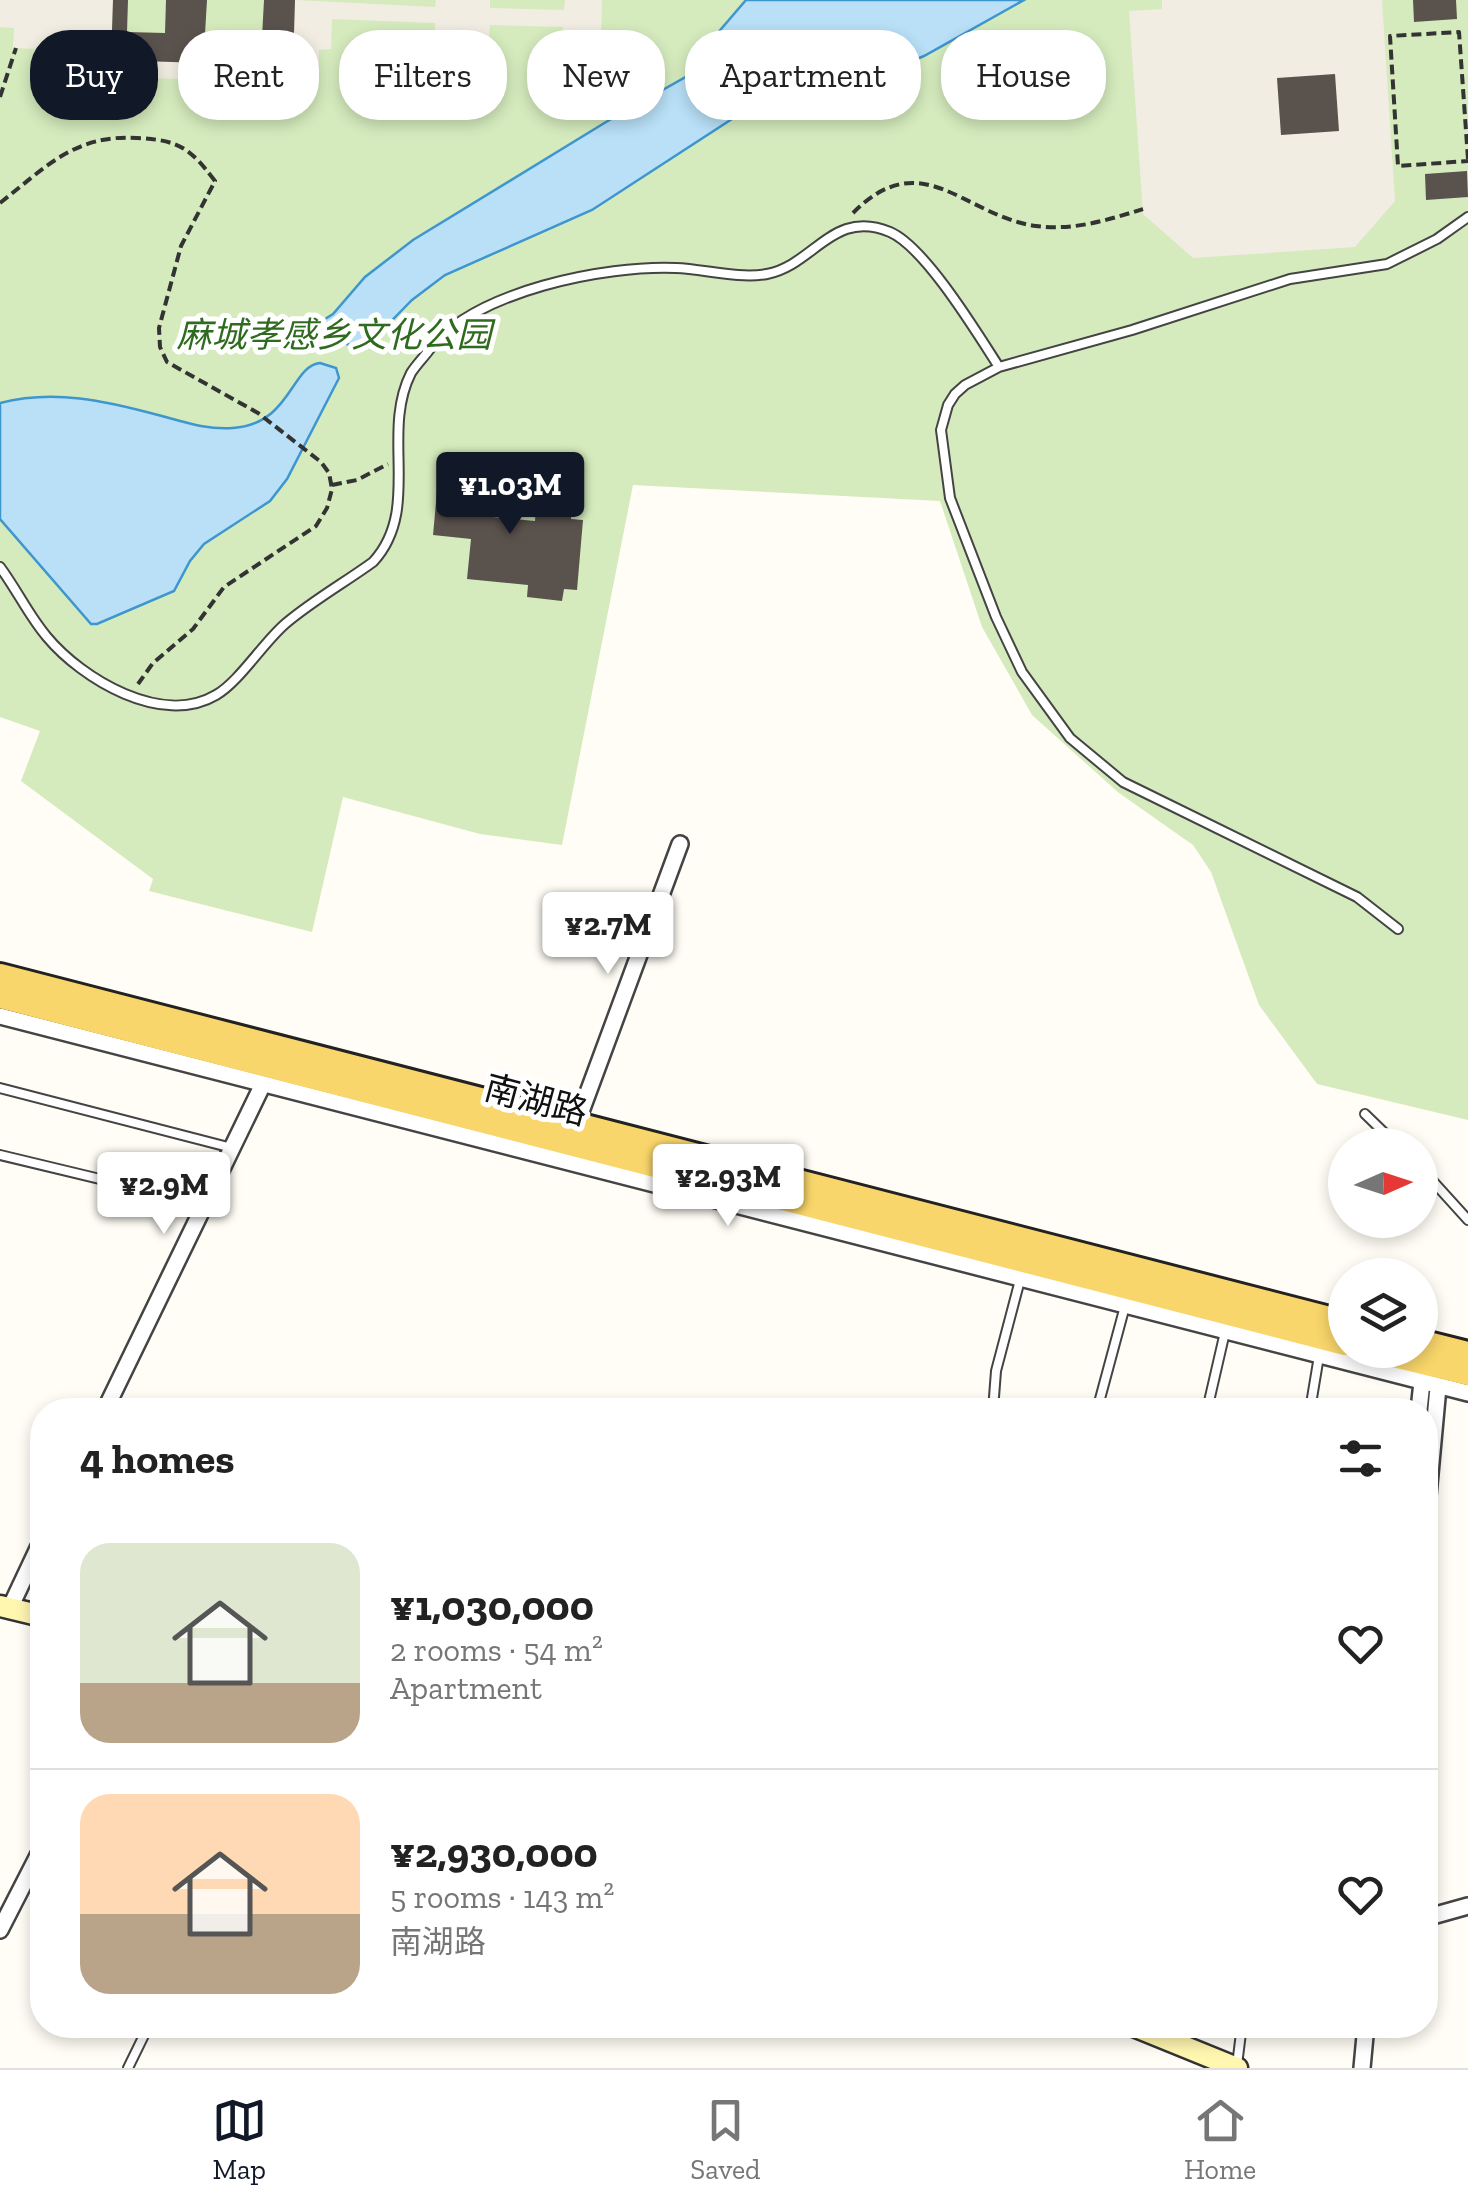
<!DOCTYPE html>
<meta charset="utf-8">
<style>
:root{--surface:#fff;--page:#f2f2f2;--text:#222;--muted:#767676;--line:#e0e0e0;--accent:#111827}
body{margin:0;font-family:"Zilla Slab","Noto Sans SC",serif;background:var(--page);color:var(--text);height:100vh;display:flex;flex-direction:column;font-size:38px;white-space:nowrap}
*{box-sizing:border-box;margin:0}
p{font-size:32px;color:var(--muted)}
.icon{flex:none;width:55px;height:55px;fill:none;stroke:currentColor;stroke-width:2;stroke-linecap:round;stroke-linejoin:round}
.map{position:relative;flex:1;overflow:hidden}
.side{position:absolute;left:30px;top:1398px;width:1408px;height:640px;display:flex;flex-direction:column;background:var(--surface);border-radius:40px;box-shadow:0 5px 15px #0003}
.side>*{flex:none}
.top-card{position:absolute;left:30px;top:30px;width:1410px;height:90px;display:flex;gap:20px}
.needle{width:65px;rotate:87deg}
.buttons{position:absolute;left:1328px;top:1128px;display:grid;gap:20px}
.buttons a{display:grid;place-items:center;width:110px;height:110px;border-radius:50%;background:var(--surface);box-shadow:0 5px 15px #0003;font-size:50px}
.price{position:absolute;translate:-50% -85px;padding:0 22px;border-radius:10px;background:#fff;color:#222;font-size:32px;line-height:65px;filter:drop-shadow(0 2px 5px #0008)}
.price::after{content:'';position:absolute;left:50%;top:60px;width:30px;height:22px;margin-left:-15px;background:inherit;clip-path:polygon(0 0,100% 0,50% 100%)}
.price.selected{background:var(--accent);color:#fff}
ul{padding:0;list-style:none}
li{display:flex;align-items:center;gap:30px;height:250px;padding:0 50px}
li+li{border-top:2px solid var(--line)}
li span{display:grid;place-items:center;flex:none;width:280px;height:200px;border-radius:30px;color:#555}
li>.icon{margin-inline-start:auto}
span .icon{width:120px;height:120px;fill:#fffc;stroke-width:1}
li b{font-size:42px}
h2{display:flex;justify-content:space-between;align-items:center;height:120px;padding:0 50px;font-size:42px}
.pill{padding:0 35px;border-radius:40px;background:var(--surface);box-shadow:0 5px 15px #0003;font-size:35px;line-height:90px}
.pill.selected{background:var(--accent);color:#fff}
.tabs{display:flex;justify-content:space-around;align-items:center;height:140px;border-top:2px solid var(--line);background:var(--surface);font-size:28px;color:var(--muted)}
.tabs a{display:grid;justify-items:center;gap:5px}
.tabs .selected{color:var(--accent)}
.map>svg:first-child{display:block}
.green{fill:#d5ebbd}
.plaza{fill:#f1ede2;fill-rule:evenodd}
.water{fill:#b9e0f7;stroke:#3f96cf;stroke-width:2.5}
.building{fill:#5a524d}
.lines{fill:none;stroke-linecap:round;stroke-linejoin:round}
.lane-casing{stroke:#444;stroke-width:12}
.street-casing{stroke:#444;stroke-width:20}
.secondary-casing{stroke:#333;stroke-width:25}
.primary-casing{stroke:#222;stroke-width:28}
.path{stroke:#333;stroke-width:4;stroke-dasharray:10 5;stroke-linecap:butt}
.lane{stroke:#fff;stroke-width:8}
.street{stroke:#fff;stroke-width:15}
.secondary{stroke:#fff6b0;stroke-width:20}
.primary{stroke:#f9d66b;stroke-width:22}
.labels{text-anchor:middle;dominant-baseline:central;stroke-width:10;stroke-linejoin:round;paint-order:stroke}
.park-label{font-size:35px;font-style:italic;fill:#2f6b1f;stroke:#fff}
.street-label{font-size:35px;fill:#111;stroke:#fff}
</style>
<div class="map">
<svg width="1468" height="2068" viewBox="0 0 1468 2068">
<rect width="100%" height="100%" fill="#fffdf5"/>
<path class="green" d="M 0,0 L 1468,0 L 1468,1120 L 1317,1084 L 1259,1005 L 1211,872 L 1193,845 L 1119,793 L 1032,715 L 982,627 L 940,501 L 633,485 L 562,845 L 480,834 L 343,797 L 312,932 L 149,891 L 153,879 L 21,781 L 40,731 L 0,717 Z"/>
<path class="plaza" d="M 0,0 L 113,0 L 111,60 L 292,66 L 295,0 L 435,7 L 436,0 L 490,0 L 490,8 L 564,10 L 565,0 L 602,0 L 601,40 L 564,39 L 563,27 L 490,25 L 489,38 L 475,53 L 447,52 L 435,37 L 435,23 L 332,19 L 331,49 L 319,50 L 318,84 L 66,75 L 67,50 L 13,48 L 14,28 L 0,27 Z
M 1162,0 L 1382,0 L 1395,201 L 1355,247 L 1193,258 L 1143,214 L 1129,11 L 1162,9 ZM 1277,78 L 1338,131 L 1281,135 Z"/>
<path class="water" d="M 746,0 L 1024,0 L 924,56 L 850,86 L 816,89 L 784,83 L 762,91 L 735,117 L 592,210 L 445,275 L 412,300 L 365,348 L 323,339 L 316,330 L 317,324 L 333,314 L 365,277 L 413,240 L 606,122 L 689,75 L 716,35 Z
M 320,363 L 336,368 L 339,378 L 287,479 L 270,501 L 204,544 L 190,561 L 174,591 L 97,624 L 91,624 L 0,519 L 0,403 C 54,389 106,401 158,415 C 184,422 207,430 233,428 C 291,424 291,366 320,363 Z"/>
<path class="building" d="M 113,0 L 128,0 L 127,32 L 165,33 L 166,0 L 207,0 L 205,34 L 262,37 L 264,0 L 295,0 L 293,66 L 111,60 Z
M 1413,0 L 1456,0 L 1457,19 L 1414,22 Z
M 1335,74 L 1339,131 L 1281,135 L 1277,78 Z
M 1467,171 L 1468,197 L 1426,200 L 1425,174 Z
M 453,461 L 474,464 L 473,475 L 497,477 L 493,517 L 535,521 L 536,503 L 572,506 L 571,519 L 583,520 L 577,590 L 564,589 L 562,601 L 527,597 L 528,585 L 467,579 L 471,539 L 433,535 L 438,481 L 450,482 Z"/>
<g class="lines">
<defs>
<path id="lane" d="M 0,567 C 17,590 29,616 47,637 C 82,679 162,727 216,695 C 239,682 263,643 285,624 C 312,601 344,583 373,562 C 422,509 380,434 411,373 C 416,365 424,357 430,349 C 475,291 605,265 676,268 C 704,269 738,279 767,274 C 814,265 833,208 890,232 C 925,247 977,333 999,367
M 1398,929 L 1357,897 L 1123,782 L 1070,738 L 1022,672 L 996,617 L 950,498 L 941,430 L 948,405 L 955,394 L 965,385 L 999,367 L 1132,330 L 1290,279 L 1387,264 L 1437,239 L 1468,217
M 0,1088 L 232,1148
M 1365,1114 L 1397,1145
M 0,1155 L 204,1204
M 1420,1167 L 1468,1220
M 993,1410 L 996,1371 L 1020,1280
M 1097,1410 L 1125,1306
M 1207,1410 L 1225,1332
M 1310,1410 L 1319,1356
M 1237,2065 L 1242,2025
M 128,2068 L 149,2025"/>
<path id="street" d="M 0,1016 L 1468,1393
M 576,1125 L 680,844
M 105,1410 L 263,1084
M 1419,1410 L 1422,1382
M 1425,1528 L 1438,1387
M 10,1608 L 42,1540
M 1425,1918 L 1468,1906
M 0,1930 L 42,1848
M 1362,2068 L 1366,2025"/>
<path id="secondary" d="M 0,1606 L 42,1616
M 1131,2025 L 1237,2068"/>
<path id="primary" d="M 0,975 L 1345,1322
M 0,997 L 1345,1344
M 1420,1341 L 1468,1353
M 1369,1350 L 1468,1374"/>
</defs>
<use href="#lane" class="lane-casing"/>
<use href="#street" class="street-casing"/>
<use href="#secondary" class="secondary-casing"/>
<use href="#primary" class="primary-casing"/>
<path class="path" d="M 0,97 L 16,48
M 1468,159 L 1459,32 L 1390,36 L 1398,166 L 1468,161
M 0,203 C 46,167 75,134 137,138 C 179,140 190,148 215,181 L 181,246 L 159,328 L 160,347 L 167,362 L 258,413 L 321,462 L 329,473 L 332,489 L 327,508 L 316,526 L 224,587 L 193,629 L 153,663 L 138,684
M 853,213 C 922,143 964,216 1036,226 C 1073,231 1108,220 1143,209
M 332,485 L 357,480 L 388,464"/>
<use href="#lane" class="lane"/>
<use href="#street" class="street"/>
<use href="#secondary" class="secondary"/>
<use href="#primary" class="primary"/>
</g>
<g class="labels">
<g class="park-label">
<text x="334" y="335">麻城孝感乡文化公园</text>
</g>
<g class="street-label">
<text transform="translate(536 1100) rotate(15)">南湖路</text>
</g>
</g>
</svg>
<div class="buttons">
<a><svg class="needle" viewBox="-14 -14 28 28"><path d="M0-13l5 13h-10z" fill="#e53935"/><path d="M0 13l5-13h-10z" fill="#767676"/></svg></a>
<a><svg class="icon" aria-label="layers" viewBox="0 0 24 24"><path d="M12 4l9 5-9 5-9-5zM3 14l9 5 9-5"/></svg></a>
</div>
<b class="price selected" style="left:510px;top:537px">¥1.03M</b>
<b class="price" style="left:608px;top:977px">¥2.7M</b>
<b class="price" style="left:728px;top:1229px">¥2.93M</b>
<b class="price" style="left:164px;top:1237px">¥2.9M</b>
<div class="top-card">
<a class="pill selected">Buy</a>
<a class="pill">Rent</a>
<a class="pill">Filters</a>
<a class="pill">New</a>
<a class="pill">Apartment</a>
<a class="pill">House</a>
</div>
<section class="side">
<h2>4 homes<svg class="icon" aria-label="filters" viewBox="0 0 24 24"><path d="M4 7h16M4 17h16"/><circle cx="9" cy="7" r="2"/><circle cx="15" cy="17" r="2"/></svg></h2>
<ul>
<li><span style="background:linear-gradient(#dfe7d0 70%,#b9a48a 0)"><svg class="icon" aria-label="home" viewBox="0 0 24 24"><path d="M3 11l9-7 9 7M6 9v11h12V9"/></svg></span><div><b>¥1,030,000</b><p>2 rooms · 54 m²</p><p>Apartment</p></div><svg class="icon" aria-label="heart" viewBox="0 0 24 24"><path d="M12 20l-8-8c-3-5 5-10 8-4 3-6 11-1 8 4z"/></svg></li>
<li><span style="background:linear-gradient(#ffd9b3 60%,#b9a48a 0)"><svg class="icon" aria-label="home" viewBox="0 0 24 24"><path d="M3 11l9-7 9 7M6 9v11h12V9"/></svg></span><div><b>¥2,930,000</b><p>5 rooms · 143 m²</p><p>南湖路</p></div><svg class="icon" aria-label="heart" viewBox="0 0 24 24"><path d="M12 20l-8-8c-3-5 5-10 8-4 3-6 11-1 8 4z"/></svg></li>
</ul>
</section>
</div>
<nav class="tabs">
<a class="selected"><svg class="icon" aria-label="map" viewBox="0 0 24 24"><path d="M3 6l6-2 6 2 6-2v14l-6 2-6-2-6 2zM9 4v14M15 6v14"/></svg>Map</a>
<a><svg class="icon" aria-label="saved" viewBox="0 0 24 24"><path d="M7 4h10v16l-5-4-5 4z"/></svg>Saved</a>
<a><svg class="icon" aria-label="home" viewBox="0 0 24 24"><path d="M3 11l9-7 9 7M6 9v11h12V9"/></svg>Home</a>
</nav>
